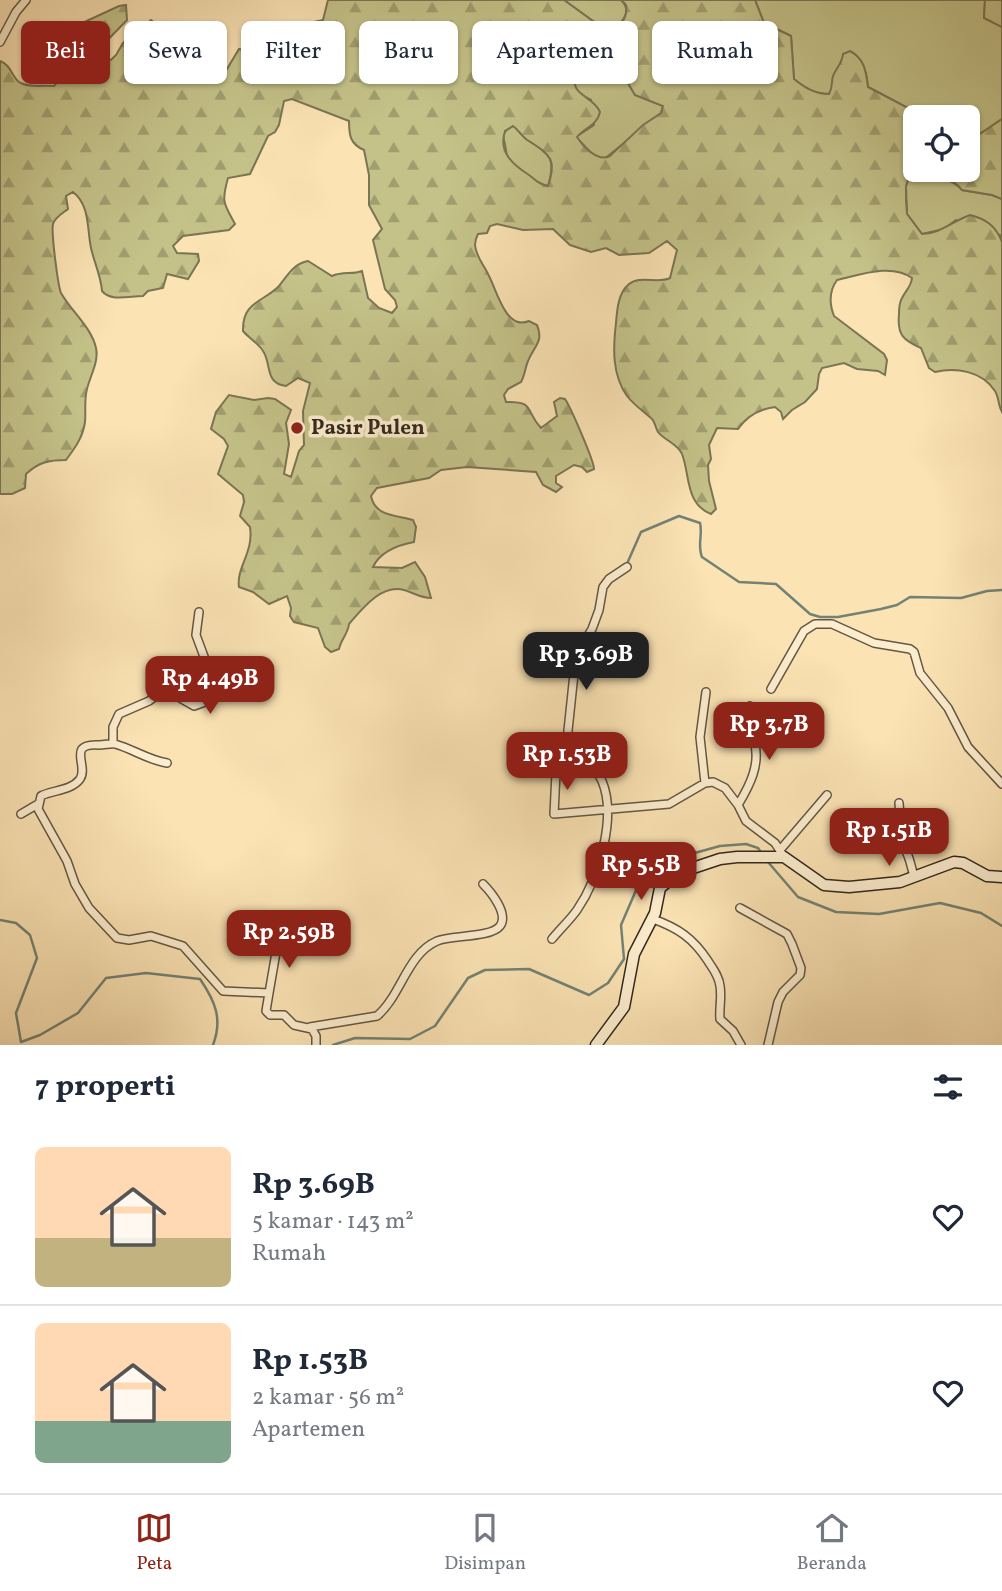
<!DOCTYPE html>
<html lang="id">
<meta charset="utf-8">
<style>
:root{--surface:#fff;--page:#f6f6f7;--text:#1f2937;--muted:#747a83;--line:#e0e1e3;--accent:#8f2418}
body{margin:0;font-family:Vollkorn,serif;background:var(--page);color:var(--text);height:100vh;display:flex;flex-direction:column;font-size:26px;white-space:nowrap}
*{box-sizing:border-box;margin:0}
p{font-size:23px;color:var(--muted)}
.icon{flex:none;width:38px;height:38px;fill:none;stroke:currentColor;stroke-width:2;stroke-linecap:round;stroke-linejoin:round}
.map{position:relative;height:1045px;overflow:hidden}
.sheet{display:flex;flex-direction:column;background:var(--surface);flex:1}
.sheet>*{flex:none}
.banner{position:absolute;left:21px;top:21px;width:961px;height:63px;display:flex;gap:14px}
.controls{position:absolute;left:903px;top:105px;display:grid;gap:14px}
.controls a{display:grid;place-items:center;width:77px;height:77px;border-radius:10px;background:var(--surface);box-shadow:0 2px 5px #0004;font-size:35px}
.price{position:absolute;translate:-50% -60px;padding:0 16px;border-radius:14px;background:var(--accent);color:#fff;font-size:23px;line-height:46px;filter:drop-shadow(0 2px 4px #0008)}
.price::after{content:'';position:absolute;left:50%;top:42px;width:21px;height:16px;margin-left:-10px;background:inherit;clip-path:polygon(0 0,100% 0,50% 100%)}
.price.current{background:#222;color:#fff}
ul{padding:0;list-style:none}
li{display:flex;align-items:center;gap:21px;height:175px;padding:0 35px}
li+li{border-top:2px solid var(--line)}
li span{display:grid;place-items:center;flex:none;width:196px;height:140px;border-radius:10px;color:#555}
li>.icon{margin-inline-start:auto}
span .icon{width:84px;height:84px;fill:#fffc;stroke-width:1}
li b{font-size:30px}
h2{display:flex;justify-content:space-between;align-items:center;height:84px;padding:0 35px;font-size:30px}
.tag{padding:0 24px;border-radius:10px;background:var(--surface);box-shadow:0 2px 5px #0004;font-size:24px;line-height:63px}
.tag.current{background:var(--accent);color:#fff}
.tabs{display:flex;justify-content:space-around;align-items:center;height:98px;border-top:2px solid var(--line);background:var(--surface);font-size:19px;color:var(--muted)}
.tabs a{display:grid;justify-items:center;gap:4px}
.tabs .current{color:var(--accent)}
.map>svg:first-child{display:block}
.green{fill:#c4c289;stroke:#7a7554;stroke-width:2}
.forest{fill:url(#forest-firs);stroke:#7a7554;stroke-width:2;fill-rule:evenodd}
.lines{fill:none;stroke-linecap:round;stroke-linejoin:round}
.stream{stroke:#738274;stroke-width:2.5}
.street-casing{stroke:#645744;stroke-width:10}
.secondary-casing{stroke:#31281e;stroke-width:13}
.street{stroke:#fcedce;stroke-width:7}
.secondary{stroke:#fcedce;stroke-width:10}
.poi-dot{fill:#8f2418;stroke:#fcedce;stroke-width:2.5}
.labels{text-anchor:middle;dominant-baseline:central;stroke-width:7;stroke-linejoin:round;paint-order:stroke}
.poi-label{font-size:21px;font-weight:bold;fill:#31281e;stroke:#fcedce;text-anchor:start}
</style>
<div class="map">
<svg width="1002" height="1045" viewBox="0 0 1002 1045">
<defs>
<pattern id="forest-firs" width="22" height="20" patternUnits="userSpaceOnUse" patternTransform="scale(1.75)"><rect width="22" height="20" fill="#c4c289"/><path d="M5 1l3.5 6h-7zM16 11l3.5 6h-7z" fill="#a09e6f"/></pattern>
</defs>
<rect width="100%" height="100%" fill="#fbe3b4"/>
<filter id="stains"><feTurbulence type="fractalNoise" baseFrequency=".00286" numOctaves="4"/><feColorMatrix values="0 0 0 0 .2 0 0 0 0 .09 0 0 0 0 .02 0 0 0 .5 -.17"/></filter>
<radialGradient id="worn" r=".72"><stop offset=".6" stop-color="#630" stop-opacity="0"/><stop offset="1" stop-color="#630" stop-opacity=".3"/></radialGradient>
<path class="green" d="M 564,0 L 621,0 C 634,12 620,26 608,32 Z
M 755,0 L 985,0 L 984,18 L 1002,27 L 1002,119 L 968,142 L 968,117 L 919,117 L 910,109 L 868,87 L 866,73 L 842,62 L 834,74 L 833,87 L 829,94 C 815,94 805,88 794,79 L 791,36 L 764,23 Z
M 598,60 L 622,73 L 635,95 L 663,106 L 661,113 L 603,160 L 596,158 L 576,137 L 594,125 L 591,100 L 577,93 C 568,74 584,68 598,60 Z
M 513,126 C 519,130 522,137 529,141 C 551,155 556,159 548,186 C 539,184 515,169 510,161 C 506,156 506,150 505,144 C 502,135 503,131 513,126 Z
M 915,159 L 915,170 L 931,170 C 940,180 954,179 962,190 L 992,195 L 1002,199 L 1002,242 L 1000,235 L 956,220 L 944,229 L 922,234 L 907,214 L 906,186 Z"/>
<path class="forest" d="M 328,0 L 564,0 L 608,32 C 620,27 628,18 626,5 L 621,0 L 755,0 L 764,23 L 791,36 L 794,79 C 805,88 815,94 829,94 C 833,87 831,83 833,76 C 836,68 842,64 843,54 L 850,51 C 865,59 866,72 868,87 L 910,109 L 919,117 L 915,117 L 915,159 L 906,186 L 906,200 L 907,214 L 922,234 C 940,234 953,221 970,215 C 986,219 996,226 1002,242 L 1002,412 C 998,405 999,397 995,391 C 982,371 956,367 935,372 L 929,368 L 921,348 C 903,340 897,335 899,314 C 899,309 899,303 902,298 C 906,290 911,287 912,278 C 891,263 860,275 837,280 C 829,291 829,303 834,316 L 884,354 L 887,360 L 885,375 L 878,371 L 857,369 L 844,363 L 822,368 L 819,374 L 817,389 L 805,402 L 792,410 L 783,419 L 781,412 L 775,407 C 759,409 747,416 738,429 L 717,428 L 709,445 L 711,459 L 708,465 L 709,481 L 716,509 L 711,514 C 685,504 690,474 682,454 C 678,444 664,440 658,432 C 655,427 655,421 651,418 C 643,411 634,405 627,396 C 612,375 613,348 616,323 C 617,310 618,293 629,284 C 640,275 658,284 670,278 L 677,250 L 667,241 L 649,253 L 619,255 L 606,248 L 591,252 L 570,245 L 553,229 L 523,230 L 497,224 L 490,226 L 487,233 L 478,234 C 476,238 475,240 475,245 C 476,257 484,265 489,276 C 497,291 506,331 529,321 L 537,325 C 544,342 534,346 528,361 C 525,368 525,375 521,382 L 508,389 L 504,395 L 506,402 C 535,401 525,411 541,428 L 557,416 L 554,402 L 560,398 L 565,399 C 571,408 594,461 594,469 L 587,472 L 582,467 L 574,465 L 556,476 L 556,483 L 562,487 L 556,492 L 543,485 L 536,472 L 467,467 L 441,470 L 429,478 L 377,488 L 371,496 C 375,517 397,515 413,520 L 416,527 L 414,542 C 398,545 380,552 373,567 L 402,568 L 415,562 L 425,577 L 431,598 C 421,598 414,593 404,590 C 381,584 362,609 349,624 C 348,634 341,639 339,649 L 331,652 L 325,647 L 318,628 L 294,622 L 290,616 L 291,608 L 287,596 L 269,604 L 253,592 L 239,587 C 236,568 254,552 250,527 L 240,516 L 244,502 L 243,495 L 218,474 L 228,446 L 224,439 L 211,429 L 216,412 L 229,395 L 254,400 L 268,398 L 275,399 L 291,410 L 286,423 L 289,444 L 284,474 L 291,477 L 299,451 L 304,445 L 303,411 L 310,383 L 298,378 L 286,386 C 264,383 272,364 263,351 C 259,344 249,338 243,331 C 242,301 264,302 279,286 C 288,275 293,264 308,261 L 332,276 C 343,271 352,275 362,271 L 368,298 L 379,308 L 392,313 L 397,307 L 395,300 L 385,289 L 373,240 L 382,229 L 369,205 L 369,175 L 364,150 C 350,144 349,135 349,121 L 292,99 L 284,101 L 279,125 L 275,132 L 268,136 L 250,174 L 228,178 C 221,203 224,203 235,224 L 229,230 L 183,236 L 173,246 L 177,253 L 198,254 L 199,261 L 188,279 L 167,274 L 163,288 L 148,291 L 143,296 C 129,296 111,302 102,291 C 101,276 94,262 91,248 C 87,229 90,205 73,192 L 66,196 L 68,209 C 63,213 55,217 53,224 C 51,232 58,286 61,293 C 71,311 92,328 96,348 C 99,362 90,376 87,389 C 84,400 86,411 85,422 C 83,437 75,448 66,460 C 49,460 39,462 26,474 L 25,488 L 12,494 L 0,494 L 0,61 C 11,65 11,75 19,82 C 27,88 45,85 54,86 L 59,80 L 60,57 L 67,30 L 119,6 L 126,5 L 127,20 L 97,51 L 100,57 L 111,60 L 116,55 L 123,43 L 151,20 L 170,36 L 191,51 L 201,70 L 221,79 L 239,49 L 260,54 L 291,52 C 303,25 290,27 323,20 ZM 598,60 L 622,73 L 635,95 L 663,106 L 661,113 L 643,125 L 610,156 C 598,162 584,148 577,137 C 585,127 597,126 600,112 C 592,94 567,96 577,72 ZM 513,126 C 519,130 522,137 529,141 C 551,155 557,160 548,186 C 539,185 536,180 529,175 C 513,165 498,152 505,131 Z
M 985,0 L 1002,0 L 1002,27 L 984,18 Z
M 1002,119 L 1002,199 L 992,195 L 962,190 C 954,178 940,180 931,170 L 968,170 L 968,142 Z"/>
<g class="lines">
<path class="stream" d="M 626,566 L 641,532 L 679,516 L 700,523 C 703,534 697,545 702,557 L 739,582 L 776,584 L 810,614 L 820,617 L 838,617 L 881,609 L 897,605 L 910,597 L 961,598 L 987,591 L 1002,590
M 768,862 L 798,897 L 836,912 L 879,914 L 940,903 L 981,913 L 1002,926
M 0,920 L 16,923 L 30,935 L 37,958 L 16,1013 L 21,1042 L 40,1035 L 78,1013 L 106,978 L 146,973 L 200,979 C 215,1001 223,1019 213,1045
M 333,1045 L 355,1038 L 410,1039 L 435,1026 L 468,978 L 485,970 L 529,969 L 589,995 L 608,983 L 624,959 L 621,925 L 637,888 L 662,862 L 720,846 L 746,844 L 758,848 L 762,854"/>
<defs>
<path id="street" d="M 0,42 L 16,12 L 26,0
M 771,689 L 804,631 L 815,624 L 832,624 L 874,643 L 910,649 L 914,652 L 920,673 L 948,708 L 968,747 L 1002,784
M 567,740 L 557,753 L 554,814 L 669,804 L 705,783 L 713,782 L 725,788 L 738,805 L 746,821 L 775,843 L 784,857
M 113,743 L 113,727 L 119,714 L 149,701 L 158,694 L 173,694 L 194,706 L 205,702 L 206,662 L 196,635 L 199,612
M 167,763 C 148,760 133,749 115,744 C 111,743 105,745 99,745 C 66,743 89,766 80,779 C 71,791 52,790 41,796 L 38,809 L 67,861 L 75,884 L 89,908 L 117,938 L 129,940 L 151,936 L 183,946 L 223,991 L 269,993 L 266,1011 L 270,1015 L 284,1015 L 294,1025 L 312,1029 L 316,1036 L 316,1045
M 705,783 L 700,737 L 706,692
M 899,803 L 901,830 L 908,833 L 909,837 L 904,844
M 738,805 C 750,785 761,764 754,740 C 751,728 747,719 750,706
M 21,814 L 38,804
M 871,825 C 903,838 906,844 914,877
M 780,850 L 827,795
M 740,908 L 787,934 L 792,944 L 801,968 L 800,975 L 783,992 L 778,1002 L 768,1045
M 653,919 C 678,928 693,938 708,961 C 713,969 719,976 720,986 C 722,997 719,1008 720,1019 L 733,1031 L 741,1045
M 552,939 C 560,929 570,920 577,910 C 599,878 617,817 602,781 C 595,764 571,754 567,740 L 576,655 L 592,629 L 599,610 L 603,587 L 609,579 L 627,567
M 269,993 L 278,941
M 310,1027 L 377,1016 C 401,996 407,954 437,941 C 450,935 491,938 500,926 C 509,914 491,892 483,884"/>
<path id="secondary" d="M 596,1045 L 624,1007 L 634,954 L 655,913 L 660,888 L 678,873 L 720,859 L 737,857 L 784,857 L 824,885 L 849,887 L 900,882 L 954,862 L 963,863 L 987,876 L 1002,877"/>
</defs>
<use href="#street" class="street-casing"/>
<use href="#secondary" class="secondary-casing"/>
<use href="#street" class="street"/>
<use href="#secondary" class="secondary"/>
</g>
<circle class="poi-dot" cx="297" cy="428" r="7"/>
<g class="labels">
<g class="poi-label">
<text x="311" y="428">Pasir Pulen</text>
</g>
</g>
<rect width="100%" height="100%" filter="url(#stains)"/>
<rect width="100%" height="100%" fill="url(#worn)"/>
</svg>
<div class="controls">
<a><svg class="icon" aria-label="locate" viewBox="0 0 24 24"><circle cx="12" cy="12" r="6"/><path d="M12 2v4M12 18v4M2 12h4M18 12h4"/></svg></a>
</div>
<b class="price current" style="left:586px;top:692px">Rp 3.69B</b>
<b class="price" style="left:210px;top:716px">Rp 4.49B</b>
<b class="price" style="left:769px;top:762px">Rp 3.7B</b>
<b class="price" style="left:567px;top:792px">Rp 1.53B</b>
<b class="price" style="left:889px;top:868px">Rp 1.51B</b>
<b class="price" style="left:641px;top:902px">Rp 5.5B</b>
<b class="price" style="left:289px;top:970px">Rp 2.59B</b>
<div class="banner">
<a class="tag current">Beli</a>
<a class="tag">Sewa</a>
<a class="tag">Filter</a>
<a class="tag">Baru</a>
<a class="tag">Apartemen</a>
<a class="tag">Rumah</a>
</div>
</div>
<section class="sheet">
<h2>7 properti<svg class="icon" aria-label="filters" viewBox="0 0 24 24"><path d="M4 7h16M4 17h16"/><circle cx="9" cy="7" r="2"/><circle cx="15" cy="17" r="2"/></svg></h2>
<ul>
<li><span style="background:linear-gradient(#ffd9b3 65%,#c2b280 0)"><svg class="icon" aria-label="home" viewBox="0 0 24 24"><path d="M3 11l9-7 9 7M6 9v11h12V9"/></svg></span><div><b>Rp 3.69B</b><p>5 kamar · 143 m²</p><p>Rumah</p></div><svg class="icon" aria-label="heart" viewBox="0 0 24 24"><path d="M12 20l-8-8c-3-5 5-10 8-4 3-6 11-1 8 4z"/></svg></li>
<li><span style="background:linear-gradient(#ffd9b3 70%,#7fa58c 0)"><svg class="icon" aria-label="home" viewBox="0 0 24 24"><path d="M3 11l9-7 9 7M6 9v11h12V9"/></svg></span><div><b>Rp 1.53B</b><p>2 kamar · 56 m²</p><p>Apartemen</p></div><svg class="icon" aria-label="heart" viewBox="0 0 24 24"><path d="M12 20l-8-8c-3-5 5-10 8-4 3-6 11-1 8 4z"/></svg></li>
</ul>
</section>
<nav class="tabs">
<a class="current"><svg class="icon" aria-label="map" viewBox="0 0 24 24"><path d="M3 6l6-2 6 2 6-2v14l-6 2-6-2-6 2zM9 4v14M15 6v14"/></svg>Peta</a>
<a><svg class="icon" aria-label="saved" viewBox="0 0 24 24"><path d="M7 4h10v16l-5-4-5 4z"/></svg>Disimpan</a>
<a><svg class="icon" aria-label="home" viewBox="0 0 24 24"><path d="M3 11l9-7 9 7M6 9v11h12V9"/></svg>Beranda</a>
</nav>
